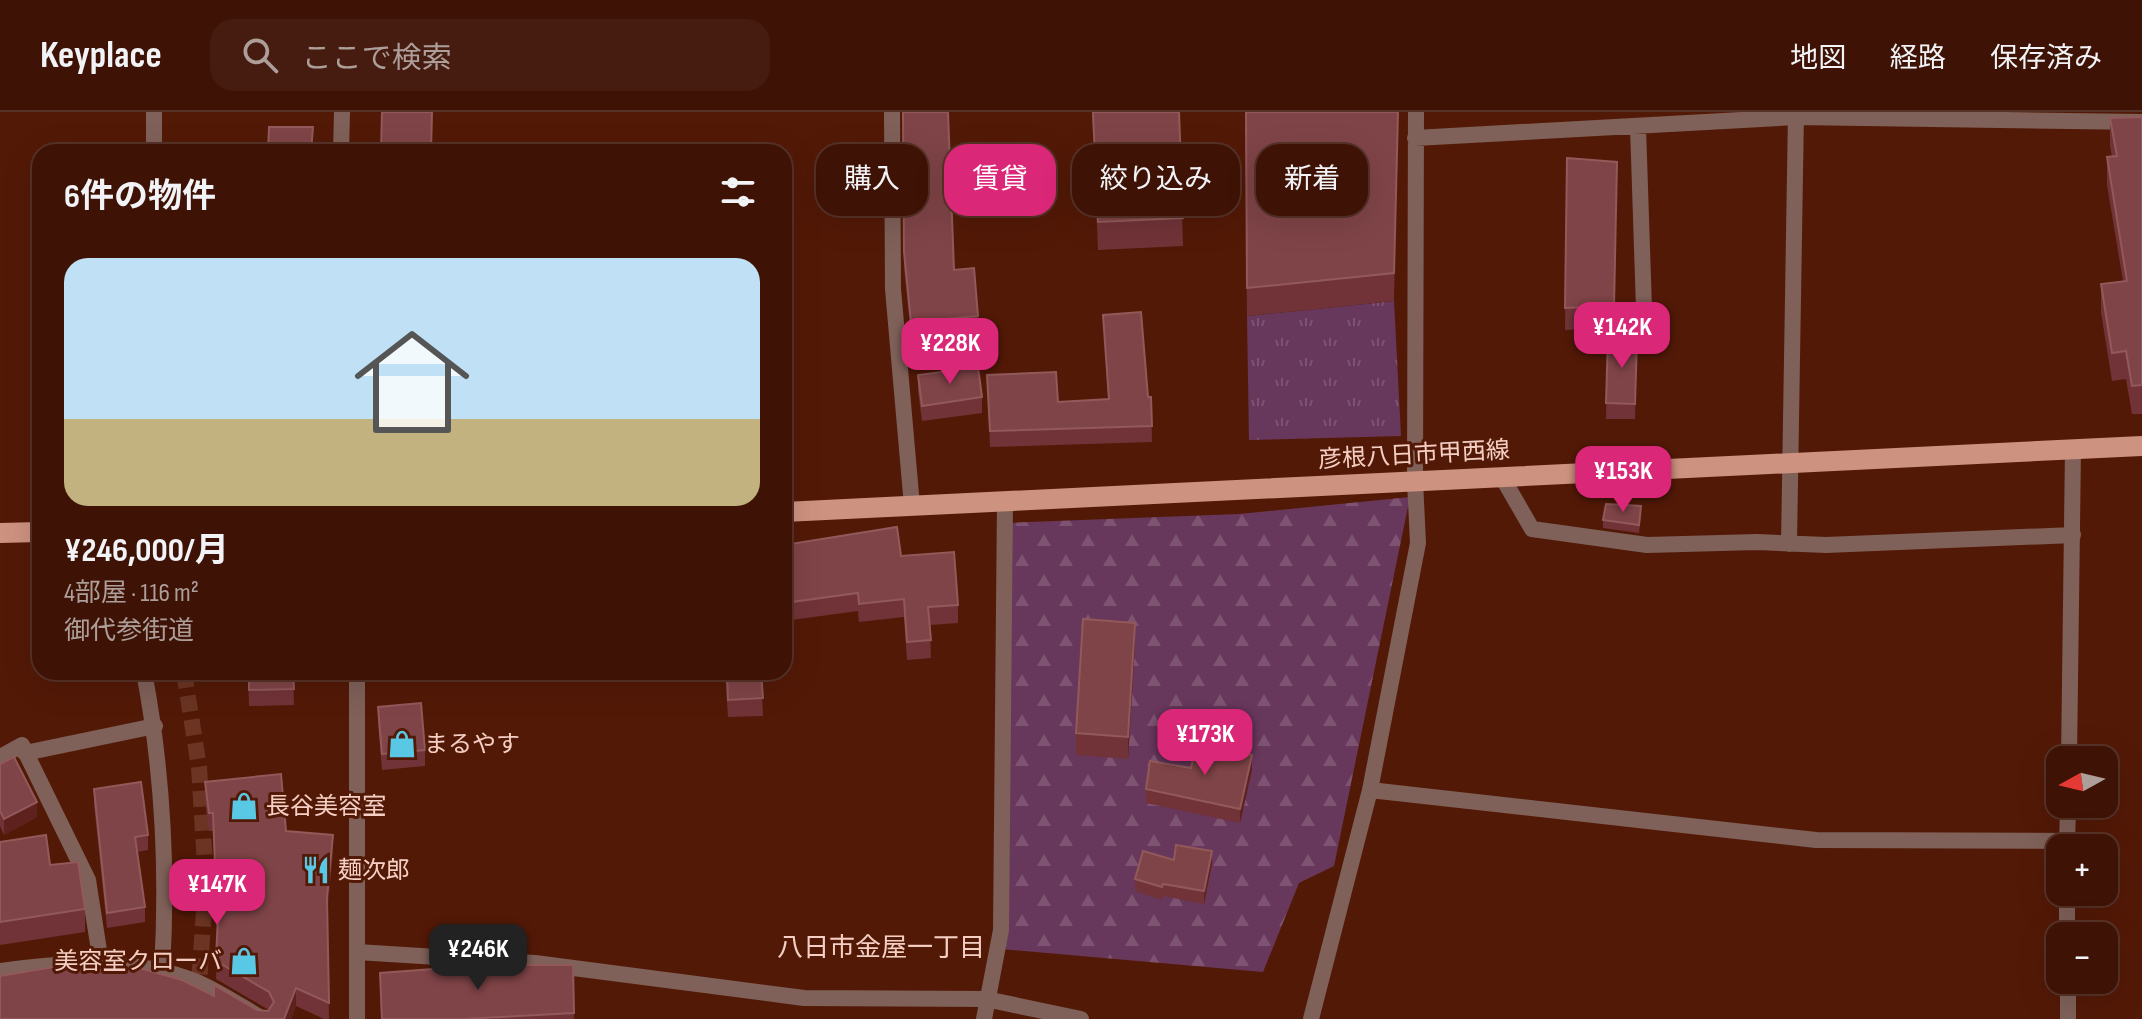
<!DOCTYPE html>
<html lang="ja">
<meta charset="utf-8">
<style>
:root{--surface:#3e1305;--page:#451c0f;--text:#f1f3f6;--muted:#ad9e9a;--line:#573227;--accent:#db2777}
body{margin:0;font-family:"Sofia Sans Condensed","Noto Sans JP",sans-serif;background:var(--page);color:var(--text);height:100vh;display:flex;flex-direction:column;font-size:30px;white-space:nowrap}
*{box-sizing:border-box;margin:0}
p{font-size:26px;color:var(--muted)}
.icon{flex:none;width:44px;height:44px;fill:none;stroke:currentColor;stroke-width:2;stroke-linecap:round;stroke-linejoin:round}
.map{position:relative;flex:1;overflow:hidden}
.details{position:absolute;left:32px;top:32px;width:760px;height:536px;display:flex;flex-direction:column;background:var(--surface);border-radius:24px;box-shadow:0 8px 32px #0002,0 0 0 2px var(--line)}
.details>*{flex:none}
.banner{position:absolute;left:816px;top:32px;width:760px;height:72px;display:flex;gap:16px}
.needle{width:52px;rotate:262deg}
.controls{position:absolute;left:2046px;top:634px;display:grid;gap:16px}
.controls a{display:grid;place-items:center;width:72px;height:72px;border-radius:16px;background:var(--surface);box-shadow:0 8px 32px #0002,0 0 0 2px var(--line);font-size:40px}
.price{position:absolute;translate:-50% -68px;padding:0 18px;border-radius:16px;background:var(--accent);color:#fff;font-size:26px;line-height:52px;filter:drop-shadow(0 2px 4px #0008)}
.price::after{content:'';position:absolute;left:50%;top:48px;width:24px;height:18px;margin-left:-12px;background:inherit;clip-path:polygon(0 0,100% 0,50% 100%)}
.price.current{background:#222;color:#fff}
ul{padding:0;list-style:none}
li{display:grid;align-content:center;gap:16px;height:424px;padding:0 32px}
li+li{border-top:2px solid var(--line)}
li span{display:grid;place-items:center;height:248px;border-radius:24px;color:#555}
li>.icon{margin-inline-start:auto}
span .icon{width:144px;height:144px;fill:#fffc;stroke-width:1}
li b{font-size:34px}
h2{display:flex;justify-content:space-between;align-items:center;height:96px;padding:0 32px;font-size:34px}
.chip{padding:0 28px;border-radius:24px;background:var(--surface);box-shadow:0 8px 32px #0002,0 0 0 2px var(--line);font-size:28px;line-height:72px}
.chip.current{background:var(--accent);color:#fff}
header{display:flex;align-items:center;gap:48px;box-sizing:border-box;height:112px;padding:0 40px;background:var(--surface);border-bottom:2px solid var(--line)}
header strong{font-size:38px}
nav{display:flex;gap:44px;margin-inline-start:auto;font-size:28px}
.search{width:560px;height:72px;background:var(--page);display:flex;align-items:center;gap:20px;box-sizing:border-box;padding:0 28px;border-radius:24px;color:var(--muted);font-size:30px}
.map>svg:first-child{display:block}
.forest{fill:url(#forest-firs)}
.park{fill:url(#park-tufts)}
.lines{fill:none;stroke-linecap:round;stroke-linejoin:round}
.minor-tunnel{stroke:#6b3423;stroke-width:16;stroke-dasharray:16 8;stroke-linecap:butt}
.minor{stroke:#7f6159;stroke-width:16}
.tertiary{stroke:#7f6159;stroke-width:16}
.primary{stroke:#ce9280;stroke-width:20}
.wall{fill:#713338}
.shaded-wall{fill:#5f211e}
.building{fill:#7f4447;stroke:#92595a;stroke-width:2}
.labels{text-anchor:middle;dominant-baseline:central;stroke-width:6;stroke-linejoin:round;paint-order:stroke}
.street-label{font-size:24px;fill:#f5cfc4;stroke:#531907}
.poi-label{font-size:24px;fill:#f5cfc4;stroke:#531907;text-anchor:start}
.neighbourhood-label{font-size:26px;fill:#f5cfc4;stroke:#531907}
</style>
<header>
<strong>Keyplace</strong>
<div class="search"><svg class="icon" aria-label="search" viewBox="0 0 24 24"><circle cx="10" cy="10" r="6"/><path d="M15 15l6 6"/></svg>ここで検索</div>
<nav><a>地図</a><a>経路</a><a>保存済み</a></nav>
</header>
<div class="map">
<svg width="2142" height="907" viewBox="0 0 2142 907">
<defs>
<pattern id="forest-firs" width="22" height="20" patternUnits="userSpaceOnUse" patternTransform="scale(2)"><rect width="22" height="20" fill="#68375c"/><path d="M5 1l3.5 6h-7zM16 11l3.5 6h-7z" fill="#7e5372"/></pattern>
<pattern id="park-tufts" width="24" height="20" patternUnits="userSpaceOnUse" patternTransform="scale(2)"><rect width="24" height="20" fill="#68375c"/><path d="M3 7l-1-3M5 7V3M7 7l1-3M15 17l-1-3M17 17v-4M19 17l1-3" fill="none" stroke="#7e5372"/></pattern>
</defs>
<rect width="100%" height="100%" fill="#531907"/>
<path class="forest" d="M 1410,385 L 1334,754 L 1299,771 L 1263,860 L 1001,837 L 1005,411 L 1239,402 Z"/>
<path class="park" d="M 1394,189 L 1401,324 L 1249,328 L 1247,204 Z"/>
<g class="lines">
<path class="minor-tunnel" d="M 184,560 L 199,655 L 206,769 L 199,871"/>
<path class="minor" d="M 892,0 L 893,177 L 912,394
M 1638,15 L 1645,227
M 1415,26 L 1796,5 L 2142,10
M 154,40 L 154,0
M 1502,365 L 1532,417 L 1647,433 L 1757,430 L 1826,433 L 2073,423
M 1789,432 L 1796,0
M 144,560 C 163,660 168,757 162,858
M 25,641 L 155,614
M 0,645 L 22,633 L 88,768 L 101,851
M 2069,648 L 2073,337
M 1370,678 L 1816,728 L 2067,729
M 2067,736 L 2068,692
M 2067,780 L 2067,824
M 357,840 L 535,851 L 804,886 L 986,887 L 1081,907
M 0,859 C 65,850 135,845 197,870 C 220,880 242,895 263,907
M 2068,868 L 2068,907
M 984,907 L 1001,818 L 1005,389
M 1311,907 L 1370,678 L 1418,431 L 1415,369 L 1416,0"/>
<path class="tertiary" d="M 341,40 L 342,0
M 357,560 L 357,907"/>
<path class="primary" d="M 784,400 L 2142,334
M 0,421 L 40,420"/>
</g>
<path class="wall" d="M 903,0 L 954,158 L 978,204 L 978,220 L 911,225 L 904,155 Z
M 1092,0 L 1179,0 L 1183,134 L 1098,138 Z
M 1245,0 L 1398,0 L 1394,189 L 1247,204 Z
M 2142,5 L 2142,302 L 2132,302 L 2126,267 L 2112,269 L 2101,200 L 2101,172 L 2123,169 L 2107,73 L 2107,45 L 2112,45 L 2110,34 L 2110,6 Z
M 1567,46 L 1617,50 L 1614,216 L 1565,218 Z
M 1103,203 L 1148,285 L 1151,285 L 1152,330 L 990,335 L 987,263 L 1058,290 L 1108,287 Z
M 1608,225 L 1637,226 L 1635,307 L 1606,307 Z
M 918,263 L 982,285 L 982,301 L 922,309 L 918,279 Z
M 1641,402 L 1639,421 L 1603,416 L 1603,408 Z
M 784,433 L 901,444 L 958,493 L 958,511 L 930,513 L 931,546 L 907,548 L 904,505 L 859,510 L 858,499 L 784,509 Z
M 1135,533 L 1128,647 L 1076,643 L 1076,621 Z
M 248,560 L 293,560 L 294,593 L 249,594 Z
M 725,560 L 761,560 L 763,604 L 728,605 Z
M 378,595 L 425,638 L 425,654 L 382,658 L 378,611 Z
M 0,652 L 37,705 L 4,723 L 0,714 Z
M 1191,656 L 1252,658 L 1240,711 L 1146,691 L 1146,677 Z
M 205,670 L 286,719 L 333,741 L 327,801 L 329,907 L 324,907 L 296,894 L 291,907 L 0,907 L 214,884 L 257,898 L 268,899 L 269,898 L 216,867 L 218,796 L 216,796 L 213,719 L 209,719 L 205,688 Z
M 94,677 L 148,723 L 148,738 L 137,740 L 145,795 L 145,810 L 107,816 L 94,692 Z
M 0,730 L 50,753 L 85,797 L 85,820 L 0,833 Z
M 1174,748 L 1212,752 L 1204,792 L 1163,784 L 1162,788 L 1135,779 L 1135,767 Z
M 573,853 L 574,907 L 381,907 L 380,861 Z"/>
<path class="shaded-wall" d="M 1135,511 L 1135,533 L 1128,647 L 1128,625 Z
M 1252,643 L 1252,658 L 1240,711 L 1240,697 Z
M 37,690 L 37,705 L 4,723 L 4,707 Z
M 333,723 L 333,741 L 327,804 L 327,786 Z
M 1212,739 L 1212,752 L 1204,792 L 1204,779 Z
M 296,876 L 296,894 L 291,907 L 284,907 Z"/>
<path class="building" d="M 382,0 L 432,0 L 431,40 L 381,40 Z
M 903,0 L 948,0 L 954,158 L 974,156 L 978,204 L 911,210 L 904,140 Z
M 1093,0 L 1179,0 L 1183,106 L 1098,110 Z
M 1246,0 L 1398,0 L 1394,161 L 1247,176 Z
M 2142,5 L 2142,273 L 2132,274 L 2126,239 L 2112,241 L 2101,172 L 2127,169 L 2107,45 L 2117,44 L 2110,6 Z
M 269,15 L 313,15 L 311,40 L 268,40 Z
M 1567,46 L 1617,50 L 1614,194 L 1565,196 Z
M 1141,200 L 1148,285 L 1151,285 L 1152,314 L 990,319 L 987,263 L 1056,260 L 1058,290 L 1109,287 L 1103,203 Z
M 1608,225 L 1637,226 L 1635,292 L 1606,291 Z
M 978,255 L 982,285 L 922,294 L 918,263 Z
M 1606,392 L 1641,394 L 1639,413 L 1603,408 Z
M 897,415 L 901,444 L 954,440 L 958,493 L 928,495 L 931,528 L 907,530 L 904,487 L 859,492 L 858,481 L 784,491 L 784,433 Z
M 1083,507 L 1135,511 L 1128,625 L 1076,621 Z
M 249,560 L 293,560 L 294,577 L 249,578 Z
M 727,560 L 761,560 L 763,586 L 728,588 Z
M 421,591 L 425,638 L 382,642 L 378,595 Z
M 1197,630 L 1252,643 L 1240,697 L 1146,677 L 1150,649 L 1191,656 Z
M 14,645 L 37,690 L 4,707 L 0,699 L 0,652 Z
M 281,662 L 286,719 L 333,723 L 327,786 L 329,891 L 296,876 L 284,907 L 0,907 L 0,864 L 71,852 L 143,857 L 182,868 L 214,884 L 214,873 L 257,898 L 268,899 L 274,890 L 269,880 L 216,849 L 219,778 L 216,778 L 213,701 L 209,701 L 205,670 Z
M 141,670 L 148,723 L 135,725 L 145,795 L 107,801 L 94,677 Z
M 46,723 L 50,753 L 78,750 L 85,797 L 0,810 L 0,730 Z
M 1176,733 L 1212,739 L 1204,779 L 1163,772 L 1162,775 L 1135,767 L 1143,739 L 1174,748 Z
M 487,853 L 573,853 L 574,901 L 464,907 L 382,907 L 380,861 Z"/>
<defs>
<symbol id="shop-bare" viewBox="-9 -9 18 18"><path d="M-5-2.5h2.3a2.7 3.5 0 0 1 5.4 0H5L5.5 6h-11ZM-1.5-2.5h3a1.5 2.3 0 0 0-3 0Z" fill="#59c8e4" stroke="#531907" stroke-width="2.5" paint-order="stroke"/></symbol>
<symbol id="restaurant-bare" viewBox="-9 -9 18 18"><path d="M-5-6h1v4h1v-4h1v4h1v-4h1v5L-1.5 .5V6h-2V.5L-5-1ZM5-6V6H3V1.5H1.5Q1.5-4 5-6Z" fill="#59c8e4" stroke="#531907" stroke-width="2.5" paint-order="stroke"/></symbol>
</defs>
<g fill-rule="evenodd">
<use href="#shop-bare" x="382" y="612" width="40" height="40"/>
<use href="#shop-bare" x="224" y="674" width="40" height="40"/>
<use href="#restaurant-bare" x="296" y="738" width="40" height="40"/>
<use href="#shop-bare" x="224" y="829" width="40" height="40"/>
</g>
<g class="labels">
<g class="street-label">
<text transform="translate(1414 343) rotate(-3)">彦根八日市甲西線</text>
</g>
<g class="poi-label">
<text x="424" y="632">まるやす</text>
<text x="266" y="694">長谷美容室</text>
<text x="338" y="758">麺次郎</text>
<text x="222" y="849" text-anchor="end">美容室クローバ</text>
</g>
<g class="neighbourhood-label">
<text x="881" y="836">八日市金屋一丁目</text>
</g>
</g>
</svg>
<div class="controls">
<a><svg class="needle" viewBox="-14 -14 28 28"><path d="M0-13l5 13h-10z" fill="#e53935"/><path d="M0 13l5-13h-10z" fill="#ad9e9a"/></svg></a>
<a>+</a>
<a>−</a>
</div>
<b class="price" style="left:1622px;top:258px">¥142K</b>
<b class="price" style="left:950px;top:274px">¥228K</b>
<b class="price" style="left:1623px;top:402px">¥153K</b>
<b class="price" style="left:1205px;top:665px">¥173K</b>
<b class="price" style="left:217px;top:815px">¥147K</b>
<b class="price current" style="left:478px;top:880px">¥246K</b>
<div class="banner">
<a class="chip">購入</a>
<a class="chip current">賃貸</a>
<a class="chip">絞り込み</a>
<a class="chip">新着</a>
</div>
<section class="details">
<h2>6件の物件<svg class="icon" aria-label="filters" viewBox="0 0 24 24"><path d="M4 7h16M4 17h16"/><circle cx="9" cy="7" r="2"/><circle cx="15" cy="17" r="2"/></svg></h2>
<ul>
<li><span style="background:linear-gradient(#bfe0f5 65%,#c2b280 0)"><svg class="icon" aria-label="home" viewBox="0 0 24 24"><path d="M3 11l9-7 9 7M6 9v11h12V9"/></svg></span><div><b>¥246,000/月</b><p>4部屋 · 116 m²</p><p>御代参街道</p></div></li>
</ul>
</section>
</div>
